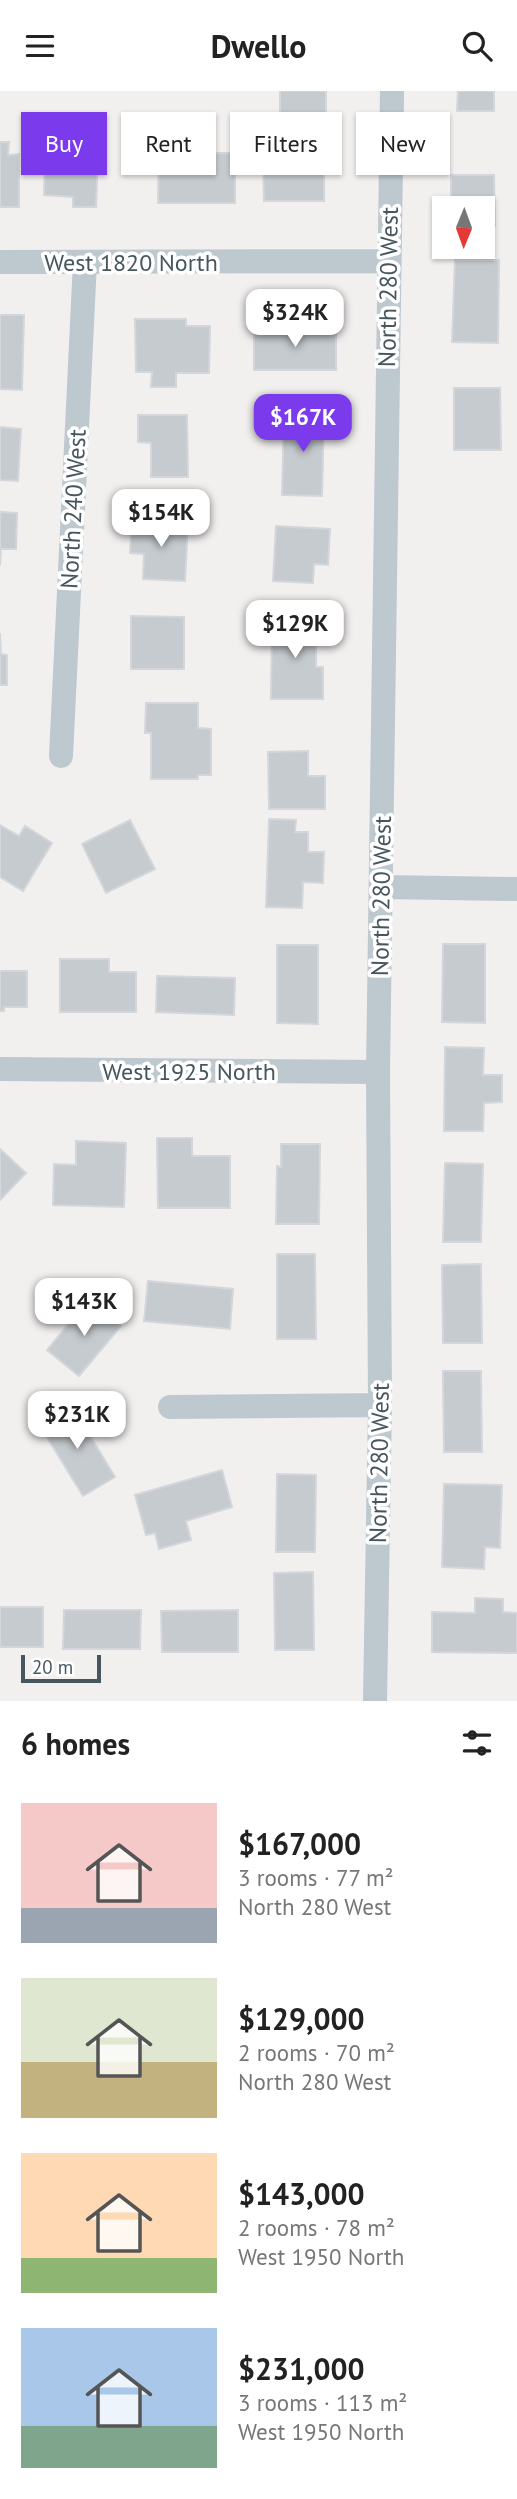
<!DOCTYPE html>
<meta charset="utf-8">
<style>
:root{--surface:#fff;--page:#f2f2f2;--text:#222;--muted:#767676;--accent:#7c3aed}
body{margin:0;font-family:"PT Sans",sans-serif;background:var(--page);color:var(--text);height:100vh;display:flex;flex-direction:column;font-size:26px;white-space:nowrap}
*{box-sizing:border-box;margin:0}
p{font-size:23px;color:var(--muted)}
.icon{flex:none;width:38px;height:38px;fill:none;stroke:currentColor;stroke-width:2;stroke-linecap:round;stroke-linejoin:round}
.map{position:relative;height:1610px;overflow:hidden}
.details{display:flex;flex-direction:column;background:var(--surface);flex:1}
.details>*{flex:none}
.guide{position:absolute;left:21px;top:21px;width:476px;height:63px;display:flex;gap:14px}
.needle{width:46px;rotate:181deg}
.controls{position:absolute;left:432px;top:105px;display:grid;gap:14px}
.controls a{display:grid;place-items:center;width:63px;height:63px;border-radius:0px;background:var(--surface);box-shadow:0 2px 5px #0004;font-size:35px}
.scale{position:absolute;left:21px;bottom:18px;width:80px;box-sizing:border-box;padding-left:7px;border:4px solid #47555d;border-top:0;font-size:19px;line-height:24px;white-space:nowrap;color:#47555d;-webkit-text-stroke:5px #fff;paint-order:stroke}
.price{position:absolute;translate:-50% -60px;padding:0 16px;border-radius:14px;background:#fff;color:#222;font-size:23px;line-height:46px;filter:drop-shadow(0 2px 4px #0008)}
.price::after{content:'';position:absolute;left:50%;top:42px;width:21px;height:16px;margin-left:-10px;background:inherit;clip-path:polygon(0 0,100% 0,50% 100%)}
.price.current{background:var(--accent);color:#fff}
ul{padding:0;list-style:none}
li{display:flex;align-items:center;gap:21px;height:175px;padding:0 21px}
li span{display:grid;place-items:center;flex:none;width:196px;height:140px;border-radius:0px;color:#555}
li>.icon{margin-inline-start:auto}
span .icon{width:84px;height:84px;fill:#fffc;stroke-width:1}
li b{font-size:30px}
h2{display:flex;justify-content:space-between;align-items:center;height:84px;padding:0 21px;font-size:30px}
.pill{padding:0 24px;border-radius:0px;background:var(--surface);box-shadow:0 2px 5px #0004;font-size:24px;line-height:63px}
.pill.current{background:var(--accent);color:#fff}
header{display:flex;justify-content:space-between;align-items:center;height:91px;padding:0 21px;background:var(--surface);font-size:32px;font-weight:600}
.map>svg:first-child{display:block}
.building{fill:#c6cbcf;stroke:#d3d6db;stroke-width:2}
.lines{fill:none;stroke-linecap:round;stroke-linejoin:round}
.street{stroke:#bdc8cf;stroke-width:24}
.labels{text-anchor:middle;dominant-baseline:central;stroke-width:7;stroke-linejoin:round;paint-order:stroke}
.street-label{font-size:24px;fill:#47555d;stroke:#fff}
</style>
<header><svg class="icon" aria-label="menu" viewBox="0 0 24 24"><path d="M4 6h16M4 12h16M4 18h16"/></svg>Dwello<svg class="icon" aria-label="search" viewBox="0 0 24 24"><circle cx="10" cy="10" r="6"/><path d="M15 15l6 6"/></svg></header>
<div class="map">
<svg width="517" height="1610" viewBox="0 0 517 1610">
<rect width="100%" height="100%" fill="#f2efef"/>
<path class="building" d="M 280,0 L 326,0 L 326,23 L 280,23 Z
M 458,0 L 494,0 L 494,20 L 457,20 Z
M 0,51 L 9,51 L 8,64 L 19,63 L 19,116 L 0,116 Z
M 45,59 L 98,61 L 96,116 L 73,116 L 73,106 L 44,104 Z
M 159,62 L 235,62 L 235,112 L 158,112 Z
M 263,68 L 324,68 L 324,110 L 264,110 Z
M 451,84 L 494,84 L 495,135 L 483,135 L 483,117 L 451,117 Z
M 455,169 L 499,169 L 498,252 L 452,251 Z
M 0,224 L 24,224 L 22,299 L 0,298 Z
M 135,228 L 186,228 L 186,235 L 210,235 L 209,282 L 176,282 L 176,296 L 151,296 L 152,281 L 136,281 Z
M 254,238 L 336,238 L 336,279 L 254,279 Z
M 454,297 L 500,297 L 501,359 L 454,359 Z
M 284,322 L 324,322 L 322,405 L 282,404 Z
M 138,324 L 187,324 L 188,386 L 151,386 L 151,352 L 138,351 Z
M 0,336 L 21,338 L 18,390 L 0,389 Z
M 0,421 L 17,422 L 16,458 L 1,458 L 0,475 Z
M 132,429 L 188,432 L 185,490 L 143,488 L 144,463 L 130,462 Z
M 276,435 L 330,438 L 328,474 L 314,473 L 313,492 L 273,490 Z
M 131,525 L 184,526 L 184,578 L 131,578 Z
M 272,527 L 316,527 L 316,576 L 323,576 L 323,608 L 271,608 Z
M 0,542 L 1,563 L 7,564 L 7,594 L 0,594 Z
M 146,612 L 198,612 L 198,637 L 211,638 L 211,684 L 198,684 L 198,688 L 151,688 L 151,642 L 145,642 Z
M 308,660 L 308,685 L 325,685 L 325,718 L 269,718 L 268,661 Z
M 269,728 L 296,729 L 295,741 L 308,741 L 308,761 L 324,761 L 323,792 L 303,791 L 302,817 L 266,816 Z
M 130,729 L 155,778 L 106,802 L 82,753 Z
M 0,734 L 19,745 L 25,735 L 52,752 L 23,800 L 0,786 Z
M 443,853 L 485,853 L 485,932 L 442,931 Z
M 277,854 L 318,854 L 318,933 L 277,932 Z
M 60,868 L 109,868 L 109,881 L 136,881 L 136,921 L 60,921 Z
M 0,880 L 27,880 L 27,916 L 4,916 L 4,920 L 0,920 Z
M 157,885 L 235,887 L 234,924 L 156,921 Z
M 445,956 L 484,957 L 483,984 L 502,984 L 502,1011 L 484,1012 L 483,1040 L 444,1040 Z
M 157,1047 L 192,1047 L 192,1065 L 230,1065 L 230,1117 L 158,1117 Z
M 76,1050 L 126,1052 L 124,1116 L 53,1114 L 54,1073 L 76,1074 Z
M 281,1053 L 320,1053 L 319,1133 L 276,1133 L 277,1075 L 281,1076 Z
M 0,1058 L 26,1082 L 0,1109 Z
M 445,1072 L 483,1073 L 481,1151 L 443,1151 Z
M 277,1163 L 315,1163 L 316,1248 L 277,1248 Z
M 481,1173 L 482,1252 L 443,1252 L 442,1174 Z
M 148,1190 L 233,1198 L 230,1238 L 144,1230 Z
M 89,1208 L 121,1235 L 79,1285 L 47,1259 Z
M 443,1280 L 481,1280 L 482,1361 L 444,1361 Z
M 72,1315 L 115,1386 L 83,1405 L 40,1335 Z
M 222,1379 L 232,1416 L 186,1430 L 191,1449 L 159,1458 L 155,1442 L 146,1444 L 135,1404 Z
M 277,1383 L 316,1384 L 315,1461 L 276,1461 Z
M 444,1393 L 502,1394 L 500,1457 L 485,1456 L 484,1478 L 442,1476 Z
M 313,1481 L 314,1559 L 275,1559 L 274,1482 Z
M 475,1507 L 503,1508 L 503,1521 L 517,1522 L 517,1562 L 432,1561 L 432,1521 L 475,1522 Z
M 0,1516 L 43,1516 L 43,1556 L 0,1556 Z
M 64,1519 L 141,1519 L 140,1558 L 63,1558 Z
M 238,1519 L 238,1561 L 162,1561 L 161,1520 Z"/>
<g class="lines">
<path class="street" d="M 0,171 L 388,170
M 61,665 L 85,171
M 381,796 L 517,798
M 0,978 L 378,981
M 170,1316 L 380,1314
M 375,1610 L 380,1314 L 378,981 L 392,0"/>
</g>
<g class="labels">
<g class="street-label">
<text x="131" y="171">West 1820 North</text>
<text transform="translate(388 196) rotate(-89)">North 280 West</text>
<text transform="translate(73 418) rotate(-87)">North 240 West</text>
<text transform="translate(381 805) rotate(-89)">North 280 West</text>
<text x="189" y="980">West 1925 North</text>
<text transform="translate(379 1372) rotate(-89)">North 280 West</text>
</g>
</g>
</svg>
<div class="controls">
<a><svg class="needle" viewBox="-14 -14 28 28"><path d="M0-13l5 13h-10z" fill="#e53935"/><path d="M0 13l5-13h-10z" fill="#767676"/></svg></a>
</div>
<div class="scale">20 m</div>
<b class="price" style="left:295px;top:258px">$324K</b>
<b class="price current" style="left:303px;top:363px">$167K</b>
<b class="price" style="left:161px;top:458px">$154K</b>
<b class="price" style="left:295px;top:569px">$129K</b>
<b class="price" style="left:84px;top:1247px">$143K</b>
<b class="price" style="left:77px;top:1360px">$231K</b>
<div class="guide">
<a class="pill current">Buy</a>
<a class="pill">Rent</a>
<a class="pill">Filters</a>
<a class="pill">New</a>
</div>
</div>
<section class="details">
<h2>6 homes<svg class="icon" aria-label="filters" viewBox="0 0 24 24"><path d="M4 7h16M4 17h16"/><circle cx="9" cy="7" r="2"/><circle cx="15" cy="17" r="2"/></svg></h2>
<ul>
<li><span style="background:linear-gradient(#f6c9c9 75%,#9aa5b1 0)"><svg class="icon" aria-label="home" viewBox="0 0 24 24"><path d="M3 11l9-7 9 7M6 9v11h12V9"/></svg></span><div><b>$167,000</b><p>3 rooms · 77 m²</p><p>North 280 West</p></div></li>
<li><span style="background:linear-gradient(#dfe7d0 60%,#c2b280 0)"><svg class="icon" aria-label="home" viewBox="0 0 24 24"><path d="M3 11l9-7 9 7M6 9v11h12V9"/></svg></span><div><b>$129,000</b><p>2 rooms · 70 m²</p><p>North 280 West</p></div></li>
<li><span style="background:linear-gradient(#ffd9b3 75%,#8fb573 0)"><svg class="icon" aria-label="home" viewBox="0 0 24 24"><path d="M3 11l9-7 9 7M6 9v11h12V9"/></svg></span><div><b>$143,000</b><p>2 rooms · 78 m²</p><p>West 1950 North</p></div></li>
<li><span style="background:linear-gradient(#a9c7e8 70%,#7fa58c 0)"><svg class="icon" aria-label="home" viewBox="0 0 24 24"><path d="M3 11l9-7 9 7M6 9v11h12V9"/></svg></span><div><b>$231,000</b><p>3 rooms · 113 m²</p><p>West 1950 North</p></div></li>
</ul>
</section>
